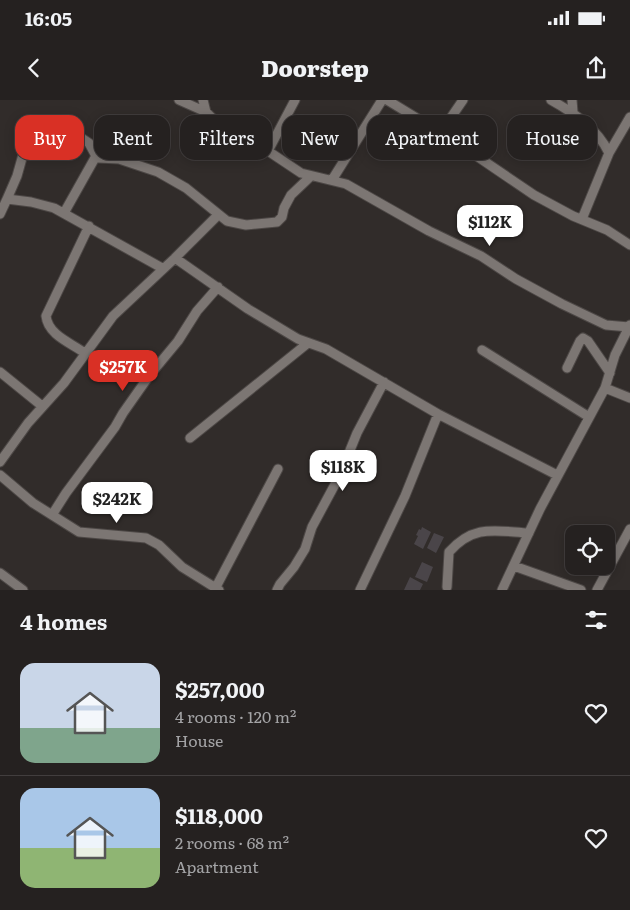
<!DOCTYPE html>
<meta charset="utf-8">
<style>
:root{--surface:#252120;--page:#2d2929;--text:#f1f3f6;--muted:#a3a3a5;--line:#423e3e;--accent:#d93025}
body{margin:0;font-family:Literata,serif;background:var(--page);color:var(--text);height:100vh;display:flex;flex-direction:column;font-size:19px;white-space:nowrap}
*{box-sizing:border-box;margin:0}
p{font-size:16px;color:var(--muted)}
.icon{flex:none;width:28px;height:28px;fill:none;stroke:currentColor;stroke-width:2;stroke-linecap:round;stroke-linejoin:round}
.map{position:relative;height:490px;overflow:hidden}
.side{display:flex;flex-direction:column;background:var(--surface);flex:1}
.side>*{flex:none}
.guide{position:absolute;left:15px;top:15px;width:600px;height:45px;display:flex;gap:10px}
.fabs{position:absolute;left:565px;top:425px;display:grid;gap:10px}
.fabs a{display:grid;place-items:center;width:50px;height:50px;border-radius:10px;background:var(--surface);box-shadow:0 2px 12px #0003,0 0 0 1px var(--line);font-size:25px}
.price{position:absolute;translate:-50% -42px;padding:0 11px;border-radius:10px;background:#fff;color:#222;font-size:16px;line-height:32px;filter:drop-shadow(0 1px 2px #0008)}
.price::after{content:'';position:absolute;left:50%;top:30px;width:15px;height:11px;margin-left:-8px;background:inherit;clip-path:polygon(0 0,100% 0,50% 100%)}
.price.selected{background:var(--accent);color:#fff}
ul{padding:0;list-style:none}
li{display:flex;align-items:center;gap:15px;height:125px;padding:0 20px}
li+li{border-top:1px solid var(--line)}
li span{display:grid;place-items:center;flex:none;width:140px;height:100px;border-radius:15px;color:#555}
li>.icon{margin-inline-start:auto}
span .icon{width:60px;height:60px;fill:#fffc;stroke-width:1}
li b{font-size:21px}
h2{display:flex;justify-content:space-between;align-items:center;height:60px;padding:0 20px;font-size:21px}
.tag{padding:0 18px;border-radius:15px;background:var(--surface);box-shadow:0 2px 12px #0003,0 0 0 1px var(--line);font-size:18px;line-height:45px}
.tag.selected{background:var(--accent);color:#fff}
.status{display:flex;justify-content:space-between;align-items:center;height:35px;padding:0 25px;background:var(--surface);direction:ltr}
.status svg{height:14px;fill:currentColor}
header{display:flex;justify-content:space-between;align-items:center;height:65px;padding:0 20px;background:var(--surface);font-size:22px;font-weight:800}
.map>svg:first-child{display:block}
.building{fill:#4a4549}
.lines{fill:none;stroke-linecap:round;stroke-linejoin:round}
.minor-casing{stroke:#4d4846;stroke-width:11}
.minor{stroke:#7c7673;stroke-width:9}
</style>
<div class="status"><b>16:05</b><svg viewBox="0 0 49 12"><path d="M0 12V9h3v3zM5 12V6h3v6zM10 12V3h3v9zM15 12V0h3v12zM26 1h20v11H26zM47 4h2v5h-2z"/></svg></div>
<header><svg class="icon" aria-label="back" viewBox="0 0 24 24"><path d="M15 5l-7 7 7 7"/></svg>Doorstep<svg class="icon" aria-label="share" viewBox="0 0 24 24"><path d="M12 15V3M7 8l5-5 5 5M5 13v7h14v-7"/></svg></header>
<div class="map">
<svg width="630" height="490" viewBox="0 0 630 490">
<rect width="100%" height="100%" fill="#312c2a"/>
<path class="building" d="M 422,427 L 431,432 L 423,449 L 414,444 L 418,436 L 416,435 L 419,429 L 421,430 Z
M 434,433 L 444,437 L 436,453 L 427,448 Z
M 422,462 L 433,467 L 427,482 L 415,477 Z
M 410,477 L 423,484 L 420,490 L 404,490 Z"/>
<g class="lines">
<defs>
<path id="minor" d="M 179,0 L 206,12
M 203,0 L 206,12 L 216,22 L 268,51 L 301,73 L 346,84 L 429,131 L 481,156 L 516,179 L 562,204 L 606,225 L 629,227
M 387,0 L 456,42 L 534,95 L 573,116 L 607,130 L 630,145
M 551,0 C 574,13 597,28 609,53
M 572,0 L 573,12
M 441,32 L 463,0
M 268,51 L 295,0
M 332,80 L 382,0
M 7,99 L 17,76 L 24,51 L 38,31 L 46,25 L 66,35 L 80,37 L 89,43 L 96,56 L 99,58 L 119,59 L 158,72 L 186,88 L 227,121 L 246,125 L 277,122 L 282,117 L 284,108 L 291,95 L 311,76
M 64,113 L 96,56
M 0,114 L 7,99 L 31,102 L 54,108 L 162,168
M 582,119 L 609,53 L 630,17
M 175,158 L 218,115
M 482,250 L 589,317
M 85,253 C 71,243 48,235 46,216 L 89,126
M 567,268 L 580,241 L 583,238 L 588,241 L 610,273
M 0,272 L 42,306
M 605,288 L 630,298
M 190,338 L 308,243
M 0,362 L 28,323 L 64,283 L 113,216 L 175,158 L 248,209 L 298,239 L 326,249 L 438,314 L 557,375
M 0,375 L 33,403 L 79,432 L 146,438 L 159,445 L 182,467 L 219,490
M 52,415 L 66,393 L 115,327 L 123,313 L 149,276 L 178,241 L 197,211 L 218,187
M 514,466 L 581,490
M 0,473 L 23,490
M 216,487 L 278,369
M 447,487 L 449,452 C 474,424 495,431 529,433
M 277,490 L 280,484 L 294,467 L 305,449 L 312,427 L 340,375 L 357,333 L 384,282
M 360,490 L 405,396 L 438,314
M 502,490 L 540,409 L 605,288 L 615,255 L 630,225
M 597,490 L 630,429"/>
</defs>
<use href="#minor" class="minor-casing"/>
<use href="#minor" class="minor"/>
</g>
</svg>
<div class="fabs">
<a><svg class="icon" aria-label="locate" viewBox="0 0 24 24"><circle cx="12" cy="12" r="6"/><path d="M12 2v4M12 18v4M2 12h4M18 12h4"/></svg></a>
</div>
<b class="price" style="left:490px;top:147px">$112K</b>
<b class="price selected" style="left:123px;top:292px">$257K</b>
<b class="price" style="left:343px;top:392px">$118K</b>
<b class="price" style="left:117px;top:424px">$242K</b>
<div class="guide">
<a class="tag selected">Buy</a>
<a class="tag">Rent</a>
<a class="tag">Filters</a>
<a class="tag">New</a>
<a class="tag">Apartment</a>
<a class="tag">House</a>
</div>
</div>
<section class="side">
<h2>4 homes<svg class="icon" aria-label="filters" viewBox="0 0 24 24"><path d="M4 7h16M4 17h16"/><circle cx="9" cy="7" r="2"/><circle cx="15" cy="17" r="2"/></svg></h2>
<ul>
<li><span style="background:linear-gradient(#c9d6e8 65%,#7fa58c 0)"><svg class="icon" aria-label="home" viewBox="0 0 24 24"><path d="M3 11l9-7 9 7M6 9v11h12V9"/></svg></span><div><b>$257,000</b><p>4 rooms · 120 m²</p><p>House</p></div><svg class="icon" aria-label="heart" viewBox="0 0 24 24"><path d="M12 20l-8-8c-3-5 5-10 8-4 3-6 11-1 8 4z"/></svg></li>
<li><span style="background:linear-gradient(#a9c7e8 60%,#8fb573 0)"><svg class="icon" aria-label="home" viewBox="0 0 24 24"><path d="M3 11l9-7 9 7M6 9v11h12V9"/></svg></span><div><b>$118,000</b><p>2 rooms · 68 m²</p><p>Apartment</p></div><svg class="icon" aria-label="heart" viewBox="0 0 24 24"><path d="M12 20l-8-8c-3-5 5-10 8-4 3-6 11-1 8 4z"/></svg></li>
</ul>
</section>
